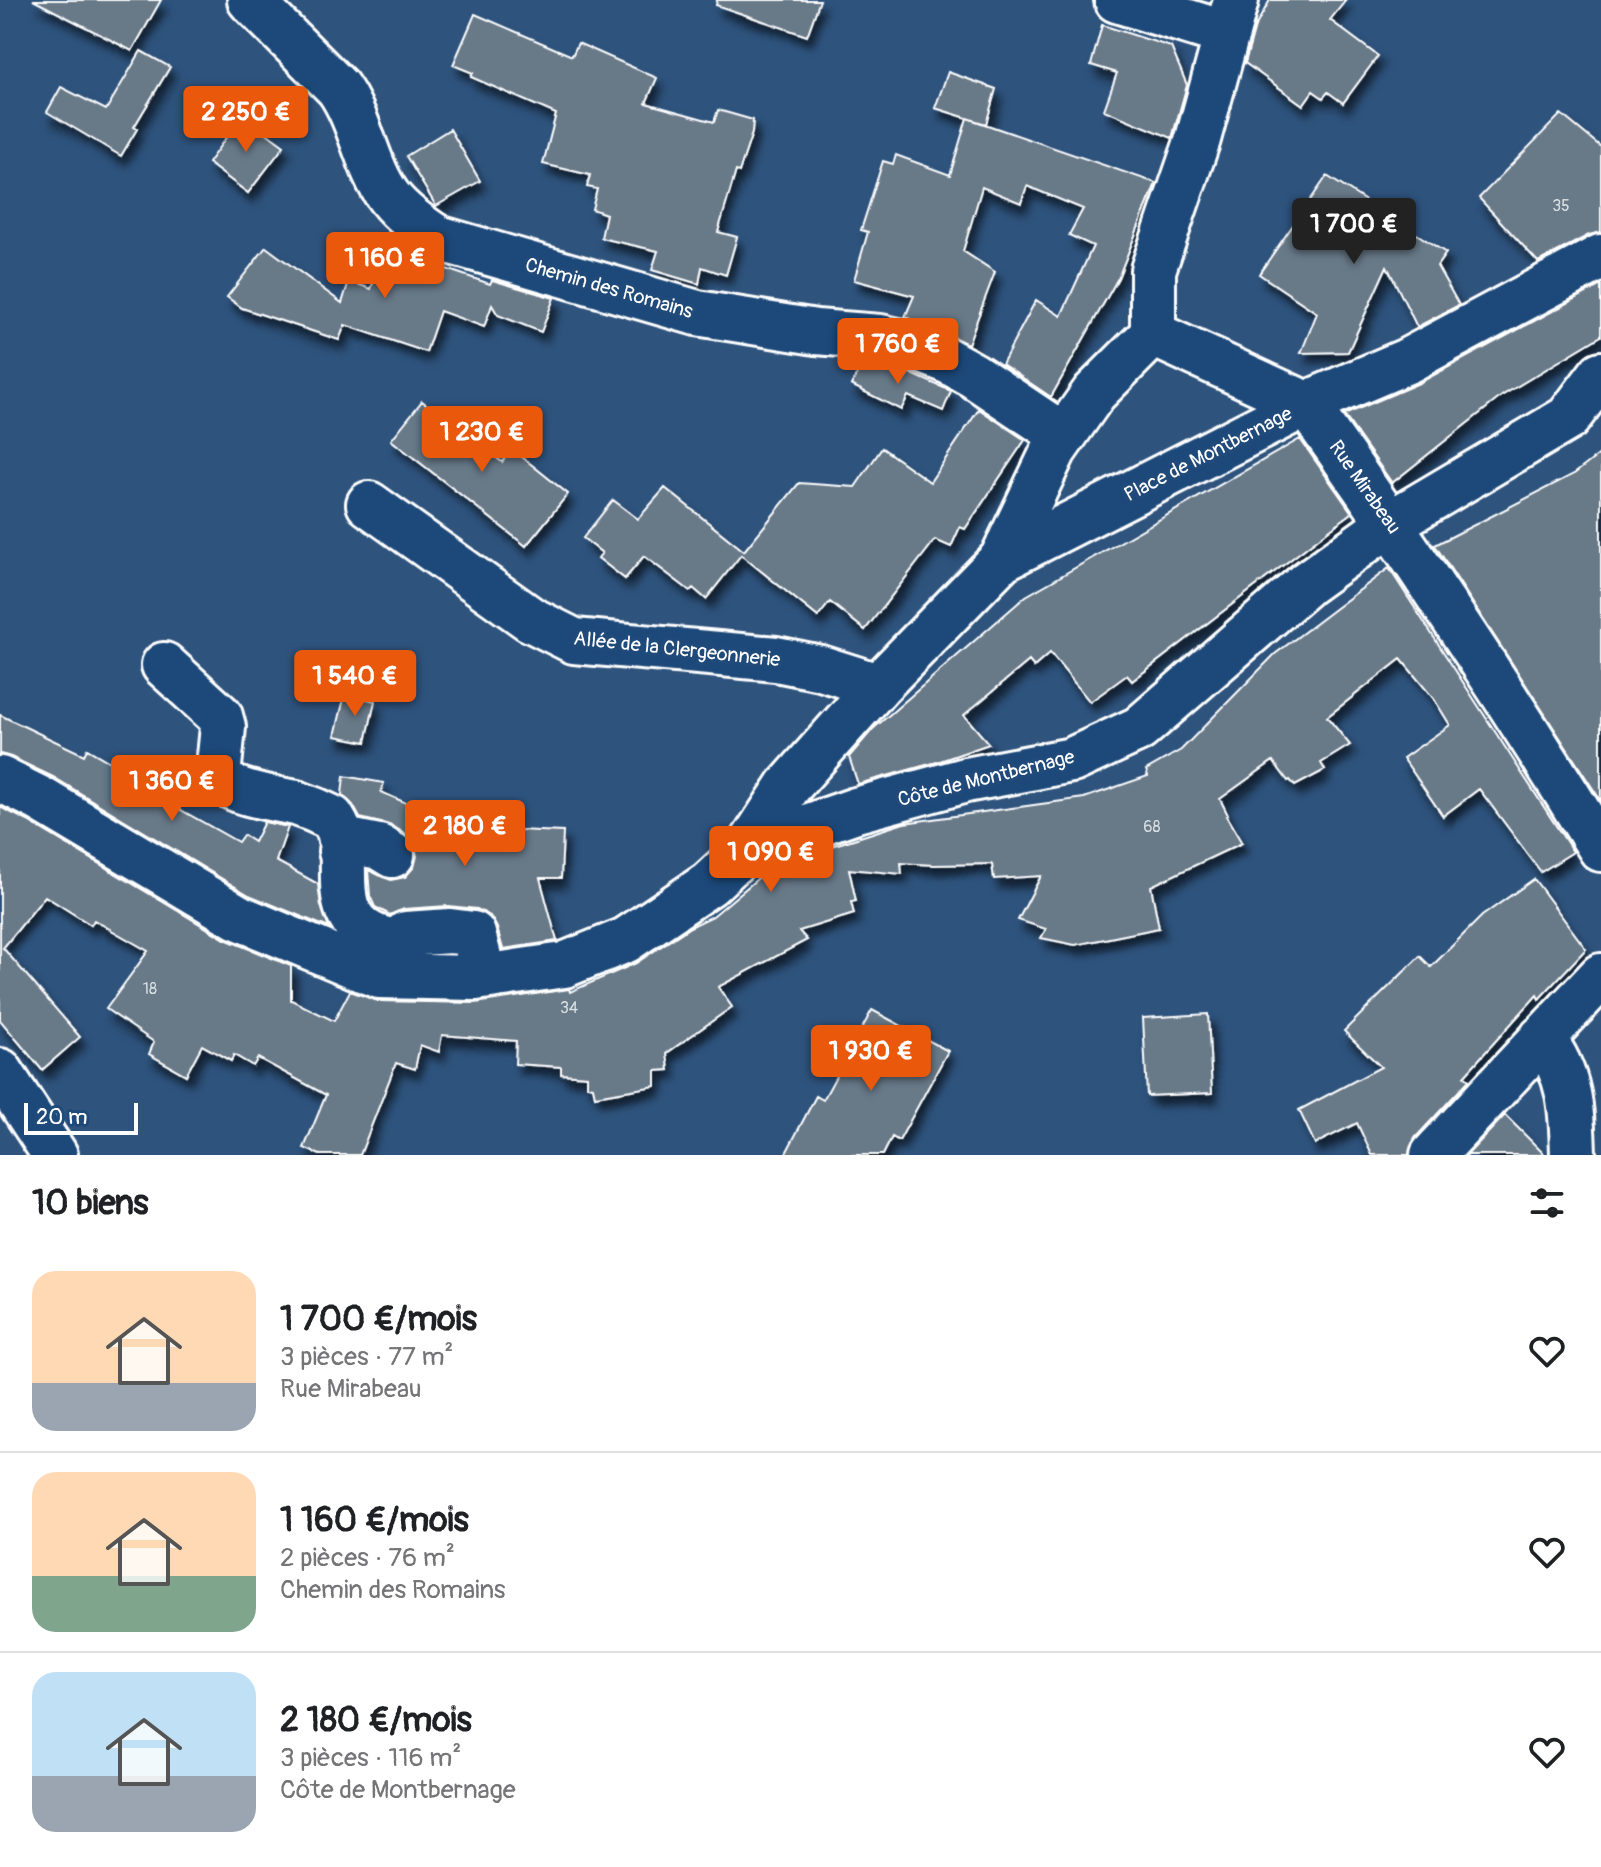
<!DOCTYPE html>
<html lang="fr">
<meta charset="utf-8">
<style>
:root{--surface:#fff;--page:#f6f6f6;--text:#202124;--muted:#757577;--line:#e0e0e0;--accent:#ea580c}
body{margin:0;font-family:Pangolin,sans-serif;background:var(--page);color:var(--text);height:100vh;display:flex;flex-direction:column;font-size:30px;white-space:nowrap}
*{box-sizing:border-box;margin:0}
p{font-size:26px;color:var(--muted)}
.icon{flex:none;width:44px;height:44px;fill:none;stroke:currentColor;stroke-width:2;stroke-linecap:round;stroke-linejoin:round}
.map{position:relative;height:1155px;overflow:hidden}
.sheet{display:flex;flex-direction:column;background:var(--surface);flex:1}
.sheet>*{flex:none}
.scale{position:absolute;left:24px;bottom:20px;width:114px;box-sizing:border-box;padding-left:8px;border:4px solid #fff;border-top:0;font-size:22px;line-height:28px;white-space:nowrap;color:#fff;-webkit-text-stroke:6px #1f4a7a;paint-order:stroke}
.price{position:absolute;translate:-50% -68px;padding:0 18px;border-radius:8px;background:var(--accent);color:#fff;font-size:26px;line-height:52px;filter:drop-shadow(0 2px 4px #0008)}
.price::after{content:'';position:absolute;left:50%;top:48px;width:24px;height:18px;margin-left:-12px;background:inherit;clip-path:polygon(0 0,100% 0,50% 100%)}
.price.current{background:#222;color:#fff}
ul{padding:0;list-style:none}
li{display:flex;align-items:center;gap:24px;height:200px;padding:0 32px}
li+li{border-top:2px solid var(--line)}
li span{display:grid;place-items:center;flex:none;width:224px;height:160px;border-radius:24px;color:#555}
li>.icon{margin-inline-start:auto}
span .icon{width:96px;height:96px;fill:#fffc;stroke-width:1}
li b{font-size:34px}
h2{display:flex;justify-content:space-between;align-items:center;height:96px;padding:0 32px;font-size:34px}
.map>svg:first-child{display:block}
.building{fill:#687988;stroke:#fff;stroke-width:2;filter:url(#shadow)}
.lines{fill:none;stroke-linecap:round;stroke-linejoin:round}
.street-casing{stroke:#fff;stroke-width:50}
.secondary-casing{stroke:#fff;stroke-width:50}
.street{stroke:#1f4a7a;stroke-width:44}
.secondary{stroke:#1f4a7a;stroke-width:44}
.labels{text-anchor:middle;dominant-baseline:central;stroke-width:7;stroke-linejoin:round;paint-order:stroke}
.number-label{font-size:16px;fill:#d9dee1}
.street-label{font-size:20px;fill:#fff;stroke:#1f4a7a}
</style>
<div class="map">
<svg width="1601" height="1155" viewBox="0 0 1601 1155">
<defs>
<filter id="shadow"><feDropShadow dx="5" dy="9" stdDeviation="4" flood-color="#0009"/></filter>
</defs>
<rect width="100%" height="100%" fill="#2e537d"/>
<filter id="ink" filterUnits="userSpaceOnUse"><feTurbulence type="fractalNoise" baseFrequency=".0125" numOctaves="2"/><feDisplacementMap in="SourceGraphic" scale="16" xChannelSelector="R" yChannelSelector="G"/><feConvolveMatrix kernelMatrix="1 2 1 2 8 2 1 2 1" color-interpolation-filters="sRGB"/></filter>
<g filter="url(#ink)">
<path class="building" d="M 33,0 L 161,0 L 132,51 Z
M 717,0 L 820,0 L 807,36 L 716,5 Z
M 1270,0 L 1346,0 L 1330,20 L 1378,56 L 1343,103 L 1328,92 L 1323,98 L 1313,91 L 1303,105 L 1245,63 L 1255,27 Z
M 475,14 L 572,56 L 578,43 L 657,78 L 646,103 L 714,122 L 718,110 L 753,120 L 752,133 L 739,172 L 736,171 L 718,232 L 737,237 L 726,275 L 702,267 L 699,284 L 652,270 L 658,251 L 601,238 L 606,214 L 592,209 L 597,189 L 587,187 L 590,175 L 543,164 L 556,114 L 471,77 L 473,73 L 453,65 Z
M 1102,25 L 1171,47 L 1187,85 L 1172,138 L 1104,110 L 1117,73 L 1091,65 Z
M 141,51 L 170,67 L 134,127 L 137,129 L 121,156 L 47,112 L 61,87 L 106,110 Z
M 948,72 L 996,89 L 986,124 L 935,108 Z
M 1561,114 L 1601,147 L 1601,232 L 1589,235 L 1538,262 L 1479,198 Z
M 242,115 L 284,146 L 248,193 L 208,163 Z
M 967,118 L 1156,183 L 1118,278 L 1051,397 L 1002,364 L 1036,300 L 1061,316 L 1093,246 L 1069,235 L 1083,209 L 1027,186 L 1021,203 L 982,187 L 963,251 L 995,272 L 968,344 L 905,317 L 914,296 L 854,280 L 868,232 L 861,230 L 883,161 L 893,164 L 896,155 L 950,175 Z
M 450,129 L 480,181 L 436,206 L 406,156 Z
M 1327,176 L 1446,253 L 1437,266 L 1459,305 L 1417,327 L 1387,266 L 1348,352 L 1301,353 L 1317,313 L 1259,274 Z
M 266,247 L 342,303 L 349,281 L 371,289 L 385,248 L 490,284 L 492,280 L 554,298 L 541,332 L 498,315 L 492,305 L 484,327 L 440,311 L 426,352 L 345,325 L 339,340 L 242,308 L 227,297 Z
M 1601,285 L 1601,336 L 1503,395 L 1392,483 L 1344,415 L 1419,383 Z
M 864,361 L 891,365 L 951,391 L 943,411 L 908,396 L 901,410 L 851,385 Z
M 422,401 L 502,462 L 512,449 L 568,494 L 526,546 L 391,440 Z
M 979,409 L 1025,440 L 965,529 L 960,527 L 951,547 L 935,540 L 865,630 L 830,602 L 818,617 L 741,555 L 706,599 L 693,588 L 690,591 L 644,556 L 625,579 L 598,558 L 602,553 L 583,538 L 613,500 L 638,519 L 665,488 L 744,551 L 799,483 L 855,487 L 882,448 L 930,482 Z
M 1300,439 L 1352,513 L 1333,527 L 1132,681 L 1127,675 L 1090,702 L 1050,653 L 1034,667 L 1029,661 L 964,715 L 989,744 L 937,762 L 858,784 L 849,757 L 873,729 L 1026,596 Z
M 1601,453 L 1601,801 L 1435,545 L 1574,474 Z
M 1389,568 L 1573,852 L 1541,872 L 1479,789 L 1443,816 L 1403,758 L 1450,725 L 1434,699 L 1401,659 L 1327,717 L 1350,745 L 1321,763 L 1325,770 L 1295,786 L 1290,780 L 1288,781 L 1273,761 L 1220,799 L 1228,815 L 1226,816 L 1242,843 L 1151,886 L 1159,928 L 1075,945 L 1041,938 L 1046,929 L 1018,920 L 1041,876 L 994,879 L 992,864 L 934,865 L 901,863 L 902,874 L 849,869 L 856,901 L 851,902 L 854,914 L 799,931 L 807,940 L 718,987 L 732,1007 L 667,1053 L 669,1070 L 656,1071 L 656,1086 L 595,1096 L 593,1087 L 587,1086 L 587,1076 L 561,1074 L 561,1067 L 515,1064 L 516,1041 L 442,1035 L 439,1052 L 420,1045 L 415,1069 L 396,1063 L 360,1155 L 320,1155 L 304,1148 L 326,1095 L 258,1058 L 253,1066 L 234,1055 L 231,1061 L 202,1045 L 186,1075 L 149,1054 L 154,1042 L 106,1009 L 148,951 L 94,920 L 91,925 L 45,896 L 3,948 L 80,1037 L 42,1070 L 0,1020 L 0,807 L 28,821 L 225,939 L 291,966 L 291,1000 L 334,1021 L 350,991 L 378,1001 L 475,1003 L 569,989 L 570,992 L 636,963 L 690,927 L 713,916 L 775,864 L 904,823 L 1084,798 L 1148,776 L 1146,770 L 1181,750 L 1275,654 Z
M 345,694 L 375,701 L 366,742 L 335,736 Z
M 0,715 L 84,755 L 87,749 L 113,764 L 110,770 L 238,842 L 243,835 L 254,842 L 264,822 L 288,827 L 276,861 L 318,884 L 321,906 L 329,928 L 249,895 L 53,777 L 11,757 L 0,754 Z
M 344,776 L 384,783 L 381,792 L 422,810 L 419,818 L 516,842 L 517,830 L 563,832 L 561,878 L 540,878 L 557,941 L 503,949 L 497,928 L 490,916 L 477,909 L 448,906 L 404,909 L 390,915 L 375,907 L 370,896 L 368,870 L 391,880 L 405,877 L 414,867 L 417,856 L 414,844 L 406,834 L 392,826 L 360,818 L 353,805 L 342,795 Z
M 1534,879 L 1586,949 L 1539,999 L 1537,995 L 1464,1076 L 1469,1080 L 1415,1138 L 1409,1155 L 1372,1155 L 1357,1123 L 1315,1144 L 1299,1110 L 1381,1067 L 1344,1031 L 1420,956 L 1431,967 L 1482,916 Z
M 872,1010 L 948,1051 L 899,1141 L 892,1137 L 883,1155 L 785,1155 L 816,1096 L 823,1100 Z
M 1208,1014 L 1212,1093 L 1147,1096 L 1143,1018 Z
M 1505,1115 L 1545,1155 L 1467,1155 Z"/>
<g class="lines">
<defs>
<path id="street" d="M 250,0 L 338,88 C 361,120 367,168 389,197 C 402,214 421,227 438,238 L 697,313 L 816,332 L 880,337 L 898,341 L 946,360 L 973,375 L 1064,436
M 1117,0 L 1227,34
M 1153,334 L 1306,404
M 1306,404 C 1409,549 1508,697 1601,849
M 369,504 L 530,619 L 574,641 L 776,659 L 821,668 L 878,686
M 1002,559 L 1306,404 L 1407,361 L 1601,257
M 164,665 L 220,716 L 223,727 L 218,776 C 228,793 277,799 296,803 C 308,807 320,812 332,818 C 335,823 339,829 340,835 C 349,869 330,913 370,934 C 379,939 391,941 401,943 L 406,934 L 450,931 L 473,934 L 484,976
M 0,779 L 40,799 L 238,917 L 379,976 L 476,978 L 564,965 L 626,940 L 709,884 L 749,847 L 856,810 L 966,780 L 1072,760 L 1139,729 L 1307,583 L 1389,524 L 1568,418 L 1601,374
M 749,847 L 788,787 L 878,686 L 1002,559 L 1054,450 L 1094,393 L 1153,334 L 1153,270 L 1198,139 L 1236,0
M 341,851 L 349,841 L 379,847 L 392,855
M 0,1071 L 55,1155"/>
<path id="secondary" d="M 1542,1038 C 1571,1074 1572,1111 1573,1155
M 1433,1155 L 1601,976"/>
</defs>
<use href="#street" class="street-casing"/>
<use href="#secondary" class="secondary-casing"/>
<use href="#street" class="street"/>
<use href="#secondary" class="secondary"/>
</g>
</g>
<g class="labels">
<g class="number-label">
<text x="1561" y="206">35</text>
<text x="1152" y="827">68</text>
<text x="150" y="989">18</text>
<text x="569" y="1008">34</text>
</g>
<g class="street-label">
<text transform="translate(609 288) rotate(16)">Chemin des Romains</text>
<text transform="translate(1208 454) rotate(-27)">Place de Montbernage</text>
<text transform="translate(1365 487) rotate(55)">Rue Mirabeau</text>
<text transform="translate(677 649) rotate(6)">Allée de la Clergeonnerie</text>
<text transform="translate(986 778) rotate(-14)">Côte de Montbernage</text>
</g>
</g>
</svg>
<div class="scale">20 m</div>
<b class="price" style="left:246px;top:154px">2 250 €</b>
<b class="price current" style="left:1354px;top:266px">1 700 €</b>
<b class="price" style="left:385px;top:300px">1 160 €</b>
<b class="price" style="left:898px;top:386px">1 760 €</b>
<b class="price" style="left:482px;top:474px">1 230 €</b>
<b class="price" style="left:355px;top:718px">1 540 €</b>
<b class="price" style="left:172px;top:823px">1 360 €</b>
<b class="price" style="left:465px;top:868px">2 180 €</b>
<b class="price" style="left:771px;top:894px">1 090 €</b>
<b class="price" style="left:871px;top:1093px">1 930 €</b>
</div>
<section class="sheet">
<h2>10 biens<svg class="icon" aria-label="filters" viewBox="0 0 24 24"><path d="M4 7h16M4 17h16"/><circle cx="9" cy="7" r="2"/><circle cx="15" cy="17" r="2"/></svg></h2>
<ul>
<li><span style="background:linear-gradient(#ffd9b3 70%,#9aa5b1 0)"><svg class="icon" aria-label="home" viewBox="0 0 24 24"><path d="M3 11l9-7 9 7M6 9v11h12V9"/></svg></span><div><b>1 700 €/mois</b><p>3 pièces · 77 m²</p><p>Rue Mirabeau</p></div><svg class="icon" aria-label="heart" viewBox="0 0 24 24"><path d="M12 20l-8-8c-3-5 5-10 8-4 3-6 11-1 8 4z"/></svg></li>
<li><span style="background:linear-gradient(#ffd9b3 65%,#7fa58c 0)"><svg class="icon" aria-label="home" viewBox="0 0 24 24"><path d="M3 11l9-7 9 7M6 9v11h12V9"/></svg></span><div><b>1 160 €/mois</b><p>2 pièces · 76 m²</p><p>Chemin des Romains</p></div><svg class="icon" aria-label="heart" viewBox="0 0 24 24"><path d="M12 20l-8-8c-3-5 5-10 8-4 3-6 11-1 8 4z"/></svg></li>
<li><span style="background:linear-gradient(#bfe0f5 65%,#9aa5b1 0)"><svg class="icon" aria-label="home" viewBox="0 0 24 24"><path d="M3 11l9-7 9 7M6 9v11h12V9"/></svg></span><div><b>2 180 €/mois</b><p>3 pièces · 116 m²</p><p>Côte de Montbernage</p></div><svg class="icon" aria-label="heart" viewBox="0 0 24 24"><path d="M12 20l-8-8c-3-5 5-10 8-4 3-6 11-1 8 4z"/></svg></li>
</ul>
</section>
